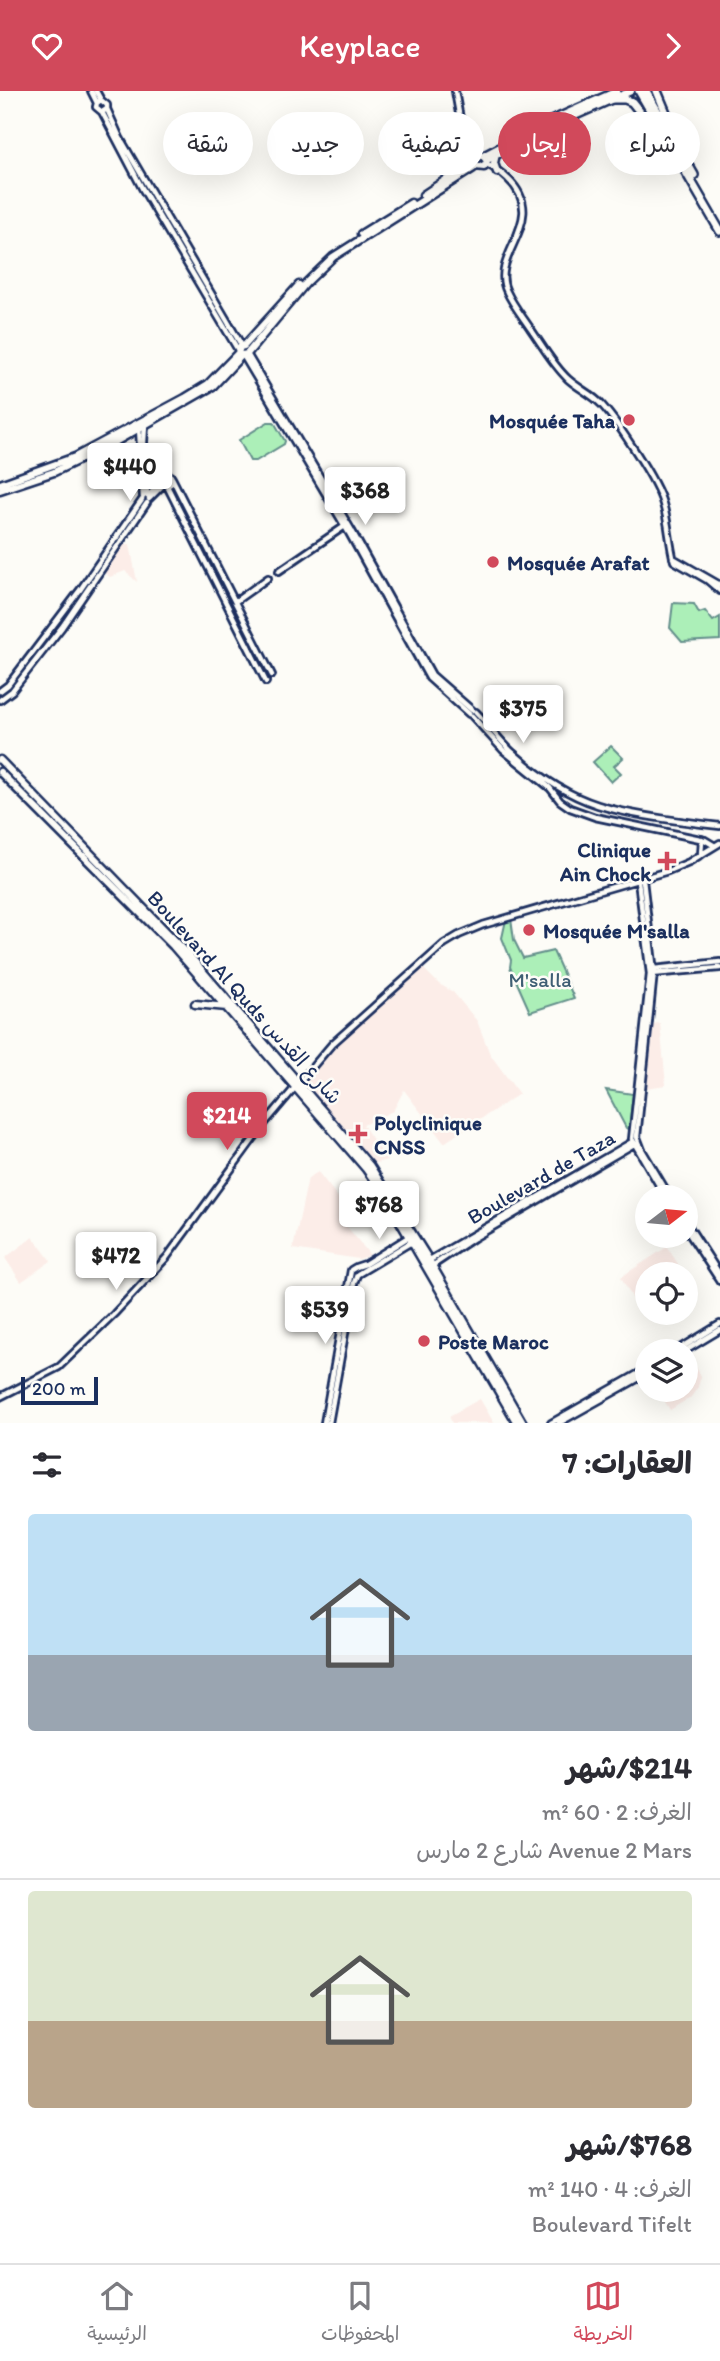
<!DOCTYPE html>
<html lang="ar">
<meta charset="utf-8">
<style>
:root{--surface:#fff;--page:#f2f2f3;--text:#2b2b33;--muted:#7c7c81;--line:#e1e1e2;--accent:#d1495b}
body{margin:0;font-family:Itim,"Playpen Sans Arabic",sans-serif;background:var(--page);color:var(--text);direction:rtl;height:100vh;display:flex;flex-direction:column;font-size:26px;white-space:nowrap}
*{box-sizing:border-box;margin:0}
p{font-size:23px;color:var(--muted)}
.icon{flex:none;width:38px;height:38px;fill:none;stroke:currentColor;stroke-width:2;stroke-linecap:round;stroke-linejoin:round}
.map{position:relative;height:1332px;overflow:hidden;direction:ltr}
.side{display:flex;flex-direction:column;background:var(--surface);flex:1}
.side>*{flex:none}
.banner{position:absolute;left:21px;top:21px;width:679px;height:63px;direction:rtl;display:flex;gap:14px}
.needle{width:46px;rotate:74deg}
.buttons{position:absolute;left:635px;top:1094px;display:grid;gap:14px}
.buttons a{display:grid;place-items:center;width:63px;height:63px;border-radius:50%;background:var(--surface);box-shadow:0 7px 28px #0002;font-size:35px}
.scale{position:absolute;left:21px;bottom:18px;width:77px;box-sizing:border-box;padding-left:7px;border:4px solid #1b2f5e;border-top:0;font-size:19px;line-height:24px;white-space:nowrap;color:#1b2f5e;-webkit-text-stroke:5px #fdfcf7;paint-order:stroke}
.price{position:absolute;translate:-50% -60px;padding:0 16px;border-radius:7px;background:#fff;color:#222;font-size:23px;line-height:46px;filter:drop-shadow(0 2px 4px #0008)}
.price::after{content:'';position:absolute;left:50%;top:42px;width:21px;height:16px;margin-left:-10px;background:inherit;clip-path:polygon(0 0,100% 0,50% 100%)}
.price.active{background:var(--accent);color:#fff}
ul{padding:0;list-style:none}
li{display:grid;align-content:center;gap:14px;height:371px;padding:0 28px}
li+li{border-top:2px solid var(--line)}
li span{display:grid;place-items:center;height:217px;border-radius:7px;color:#555}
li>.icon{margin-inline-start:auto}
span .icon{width:126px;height:126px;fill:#fffc;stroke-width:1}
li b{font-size:30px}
h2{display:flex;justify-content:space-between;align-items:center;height:84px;padding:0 28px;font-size:30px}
.chip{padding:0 24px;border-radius:32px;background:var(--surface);box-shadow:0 7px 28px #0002;font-size:24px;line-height:63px}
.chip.active{background:var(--accent);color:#fff}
header{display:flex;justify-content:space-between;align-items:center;height:91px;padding:0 28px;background:var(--accent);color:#fff;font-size:32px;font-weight:600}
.dock{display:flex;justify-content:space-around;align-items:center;height:98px;border-top:2px solid var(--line);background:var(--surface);font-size:19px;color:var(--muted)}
.dock a{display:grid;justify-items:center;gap:4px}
.dock .active{color:var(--accent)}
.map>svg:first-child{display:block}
.built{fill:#fcede8}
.green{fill:#acefb8;stroke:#648f8b;stroke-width:2}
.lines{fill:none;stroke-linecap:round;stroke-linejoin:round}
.secondary-casing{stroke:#1b2f5e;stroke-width:10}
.primary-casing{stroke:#1b2f5e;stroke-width:11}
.highway-casing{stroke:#1b2f5e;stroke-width:12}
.secondary{stroke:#fdfcf7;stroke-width:4.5}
.primary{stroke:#fdfcf7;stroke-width:6}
.highway{stroke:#fdfcf7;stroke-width:7}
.poi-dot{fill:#d1495b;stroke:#fdfcf7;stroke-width:2.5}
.labels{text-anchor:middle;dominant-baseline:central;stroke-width:5;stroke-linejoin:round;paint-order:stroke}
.poi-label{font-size:21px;font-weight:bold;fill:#1b2f5e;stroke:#fdfcf7;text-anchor:start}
.park-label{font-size:21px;fill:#3f5f74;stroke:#fdfcf7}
.street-label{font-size:21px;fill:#1b2f5e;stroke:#fdfcf7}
</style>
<header><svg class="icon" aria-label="forward" viewBox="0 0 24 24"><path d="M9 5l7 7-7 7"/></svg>Keyplace<svg class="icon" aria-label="heart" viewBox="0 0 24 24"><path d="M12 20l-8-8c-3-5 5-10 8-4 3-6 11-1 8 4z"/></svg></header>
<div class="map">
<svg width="720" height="1332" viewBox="0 0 720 1332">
<rect width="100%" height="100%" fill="#fdfcf7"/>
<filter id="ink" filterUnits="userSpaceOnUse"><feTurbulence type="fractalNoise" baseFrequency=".0143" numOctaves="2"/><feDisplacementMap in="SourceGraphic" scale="14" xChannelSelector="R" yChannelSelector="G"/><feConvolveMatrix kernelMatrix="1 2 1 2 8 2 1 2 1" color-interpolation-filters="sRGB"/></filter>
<g filter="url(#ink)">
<path class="built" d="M 122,453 L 130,453 L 137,491 L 125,480 L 110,486 L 103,481 Z
M 423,877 L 439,893 L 453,901 L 477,930 L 490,963 L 519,1003 L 444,1052 L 404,999 L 393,1020 L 363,1034 L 387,1069 L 372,1073 L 303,990 L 336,952 Z
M 660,932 L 666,994 L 646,997 L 646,981 L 650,980 L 648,964 L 649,963 L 649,953 L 652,952 L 651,933 Z
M 318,1081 L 352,1124 L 344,1132 L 370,1164 L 359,1168 L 293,1158 L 308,1087 Z
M 33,1146 L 51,1170 L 21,1191 L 5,1167 Z
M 667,1156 L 682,1179 L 675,1183 L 648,1183 L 647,1199 L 633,1208 L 621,1186 Z
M 688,1262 L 701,1285 L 698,1296 L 691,1306 L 670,1319 L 658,1299 L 686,1298 L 686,1263 Z
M 480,1308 L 494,1332 L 452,1332 L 449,1325 Z"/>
<path class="green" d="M 268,331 L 274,331 L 285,350 L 284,353 L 256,370 L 250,370 L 239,349 Z
M 673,512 L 694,513 L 699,522 L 705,520 L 713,530 L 720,526 L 720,549 L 682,551 L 670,537 Z
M 611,655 L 623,667 L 614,675 L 621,682 L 611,691 L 593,671 Z
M 511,828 L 514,849 L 523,867 L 553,860 L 574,907 L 530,921 L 510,876 L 511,869 L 502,847 L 506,829 Z
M 606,999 L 633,1003 L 629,1038 L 626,1037 Z"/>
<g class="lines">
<defs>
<path id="secondary" d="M 91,0 L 97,12
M 96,0 L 101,9 L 107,14 L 107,18 L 102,21 L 96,16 L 97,12 L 101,9
M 455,0 L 462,39 L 475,68
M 107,18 L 120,47 L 242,255
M 102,21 L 142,97 L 238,259
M 487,73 C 494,77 502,82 508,88 C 551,129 488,164 507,201 C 513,214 522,225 530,237 C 542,254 553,274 568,288 C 579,298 592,303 602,314 C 618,332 657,390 663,413 C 669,432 669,452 674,470 L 707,489 L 720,500
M 247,263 L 352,440 L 432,584 L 472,619
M 243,264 L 349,442 L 429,587 L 469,623
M 145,333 L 144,351 L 147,405
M 139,336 L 143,406
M 172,387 L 272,584
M 167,395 L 266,591
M 148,405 L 162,390 L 163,385 L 166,383 L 171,385 L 172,392 L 169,394 L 164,393 L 149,408
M 673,467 L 720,494
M 279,480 L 345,435
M 236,510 L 268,487
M 0,600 L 8,594 L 80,499 L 142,409
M 0,609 L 12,600 L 62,536 L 147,412
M 476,621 C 489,634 499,649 512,661 C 536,683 567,704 598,714 C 632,725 684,731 720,735
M 472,625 L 503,659 L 550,697 L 560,710 L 570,717 L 595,726 L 705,749 L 715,755
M 701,764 L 702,748
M 643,789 L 654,881 L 637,1046 L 642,1059 L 670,1106
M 638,790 L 650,883 L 632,1048 L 666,1106
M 654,878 L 720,871
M 651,883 L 720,877
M 686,1131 L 720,1184
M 686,1138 L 720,1190
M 428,1170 L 632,1051
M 432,1175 L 474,1147 L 634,1053
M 356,1176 L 365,1173 L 410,1145
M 358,1183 L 413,1150
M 676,1260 L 720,1233
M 685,1260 L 720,1239
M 0,1306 L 59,1276 L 114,1223 L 167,1166 L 265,1032 L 332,953 L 444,853 L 459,844 L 483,834 L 668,780 L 689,771 L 720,752
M 324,1332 L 351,1179 L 356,1176
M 329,1332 L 354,1192 L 357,1184
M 551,1332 L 648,1277
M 559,1332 L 648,1282"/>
<path id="primary" d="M 496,63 L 494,72 L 497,81
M 487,69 L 543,39 L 631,0
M 475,72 L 478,65 L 483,65 L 552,29 L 617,0
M 423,104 L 474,70
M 361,143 L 411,112
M 0,393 L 75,366 L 185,307 L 208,293 L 238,262 L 240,256 L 244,255 L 299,194
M 0,399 L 54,381 L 110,354 L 213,295 L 242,264 L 247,263 L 306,192 L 333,166 L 472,78 L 476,75 L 484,76 L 487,70 L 483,65
M 0,669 L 187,862 L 370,1075 L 429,1169 L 523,1332
M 0,681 L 173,855 L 366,1078 L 385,1105 L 517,1332
M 195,913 L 227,916"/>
<path id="highway" d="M 639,0 L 720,140
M 646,0 L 694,84
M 657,0 L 677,48
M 613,8 L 625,8 L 632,11 L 667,55"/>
</defs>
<use href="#secondary" class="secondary-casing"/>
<use href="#primary" class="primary-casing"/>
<use href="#highway" class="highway-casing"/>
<use href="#secondary" class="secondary"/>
<use href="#primary" class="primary"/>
<use href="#highway" class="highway"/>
</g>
</g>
<g class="poi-dot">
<circle cx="629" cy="329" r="7"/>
<circle cx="493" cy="471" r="7"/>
<path d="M663.5 759.5h7v7h7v7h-7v7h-7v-7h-7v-7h7z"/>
<circle cx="529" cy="839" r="7"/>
<path d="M354.5 1032.5h7v7h7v7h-7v7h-7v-7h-7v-7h7z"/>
<circle cx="424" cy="1250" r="7"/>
</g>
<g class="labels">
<g class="poi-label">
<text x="615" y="329" text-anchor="end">Mosquée Taha</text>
<text x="507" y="471">Mosquée Arafat</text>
<text x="651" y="758" text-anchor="end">Clinique<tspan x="651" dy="24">Ain Chock</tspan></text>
<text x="543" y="839">Mosquée M'salla</text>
<text x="374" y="1031">Polyclinique<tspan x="374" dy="24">CNSS</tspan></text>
<text x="438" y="1250">Poste Maroc</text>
</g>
<g class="park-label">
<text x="540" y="888">M'salla</text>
</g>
<g class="street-label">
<text transform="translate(245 906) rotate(48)">Boulevard Al Quds شارع القدس</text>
<text transform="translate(541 1086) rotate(-30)">Boulevard de Taza</text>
</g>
</g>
</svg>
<div class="buttons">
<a><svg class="needle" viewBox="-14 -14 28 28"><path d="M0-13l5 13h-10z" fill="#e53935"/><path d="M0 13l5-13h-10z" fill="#7c7c81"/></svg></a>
<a><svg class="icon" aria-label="locate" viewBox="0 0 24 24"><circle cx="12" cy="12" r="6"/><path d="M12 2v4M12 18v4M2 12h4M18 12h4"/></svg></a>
<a><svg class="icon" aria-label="layers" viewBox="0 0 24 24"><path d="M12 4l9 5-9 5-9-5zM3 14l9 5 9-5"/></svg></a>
</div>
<div class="scale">200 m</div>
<b class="price" style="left:130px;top:412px">$440</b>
<b class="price" style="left:365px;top:436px">$368</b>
<b class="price" style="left:523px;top:654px">$375</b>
<b class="price active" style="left:227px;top:1061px">$214</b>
<b class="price" style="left:379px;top:1150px">$768</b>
<b class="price" style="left:116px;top:1201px">$472</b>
<b class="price" style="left:325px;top:1255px">$539</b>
<div class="banner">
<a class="chip">شراء</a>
<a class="chip active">إيجار</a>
<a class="chip">تصفية</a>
<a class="chip">جديد</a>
<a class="chip">شقة</a>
</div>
</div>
<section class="side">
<h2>العقارات: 7<svg class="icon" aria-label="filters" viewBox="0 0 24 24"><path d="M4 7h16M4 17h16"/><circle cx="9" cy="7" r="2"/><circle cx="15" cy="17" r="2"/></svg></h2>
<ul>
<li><span style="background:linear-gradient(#bfe0f5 65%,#9aa5b1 0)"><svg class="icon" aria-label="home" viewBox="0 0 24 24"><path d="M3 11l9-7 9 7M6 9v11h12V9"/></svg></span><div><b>$214/شهر</b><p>الغرف: 2 · 60 m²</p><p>Avenue 2 Mars شارع 2 مارس</p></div></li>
<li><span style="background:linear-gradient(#dfe7d0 60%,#b9a48a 0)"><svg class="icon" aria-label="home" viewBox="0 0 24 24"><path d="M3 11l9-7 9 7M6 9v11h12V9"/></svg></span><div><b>$768/شهر</b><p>الغرف: 4 · 140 m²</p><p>Boulevard Tifelt</p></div></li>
</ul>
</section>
<nav class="dock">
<a class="active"><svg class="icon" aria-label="map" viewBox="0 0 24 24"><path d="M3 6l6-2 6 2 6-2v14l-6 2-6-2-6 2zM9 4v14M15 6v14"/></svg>الخريطة</a>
<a><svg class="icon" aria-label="saved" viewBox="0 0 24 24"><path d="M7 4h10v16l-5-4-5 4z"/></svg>المحفوظات</a>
<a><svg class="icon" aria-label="home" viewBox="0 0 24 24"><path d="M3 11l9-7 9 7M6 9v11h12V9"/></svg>الرئيسية</a>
</nav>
